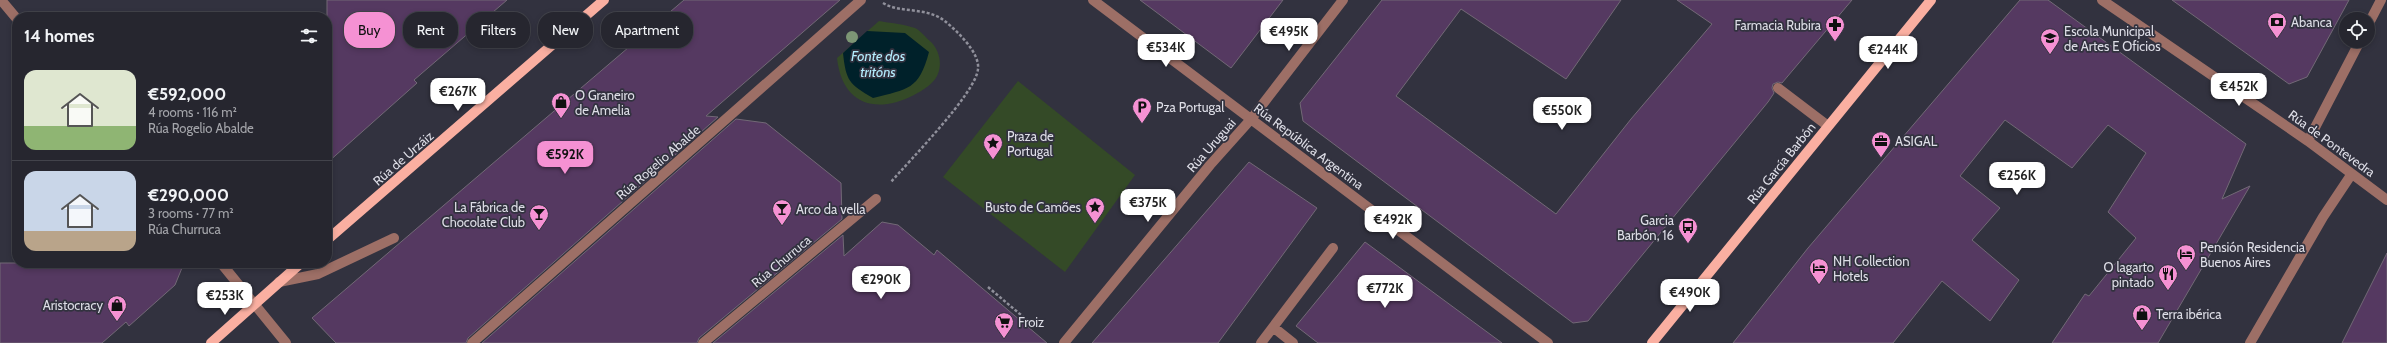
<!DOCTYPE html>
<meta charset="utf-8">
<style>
:root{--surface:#26262f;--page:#32323b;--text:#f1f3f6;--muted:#a4a5aa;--line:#42434b;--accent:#f591d3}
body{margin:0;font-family:Cabin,sans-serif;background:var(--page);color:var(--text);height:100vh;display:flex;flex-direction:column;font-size:15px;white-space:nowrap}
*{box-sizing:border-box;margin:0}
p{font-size:13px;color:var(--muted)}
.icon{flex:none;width:22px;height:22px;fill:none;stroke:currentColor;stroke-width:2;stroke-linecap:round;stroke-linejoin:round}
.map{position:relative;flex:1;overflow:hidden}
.side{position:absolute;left:12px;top:12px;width:320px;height:256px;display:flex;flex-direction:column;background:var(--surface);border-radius:16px;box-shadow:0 2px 6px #0003,0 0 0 1px var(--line)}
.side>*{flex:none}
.hud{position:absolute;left:344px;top:12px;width:380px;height:36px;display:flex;gap:8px}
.controls{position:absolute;left:2339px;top:12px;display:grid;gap:8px}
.controls a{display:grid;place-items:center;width:36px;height:36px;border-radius:50%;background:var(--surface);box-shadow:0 2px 6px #0003,0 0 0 1px var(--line);font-size:20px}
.price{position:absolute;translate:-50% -34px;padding:0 9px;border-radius:8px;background:#fff;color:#222;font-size:13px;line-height:26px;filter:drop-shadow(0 1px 2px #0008)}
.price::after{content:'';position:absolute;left:50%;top:24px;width:12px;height:9px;margin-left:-6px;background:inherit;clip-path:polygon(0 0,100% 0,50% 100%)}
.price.current{background:var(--accent);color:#111}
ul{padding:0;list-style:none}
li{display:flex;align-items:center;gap:12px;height:100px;padding:0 12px}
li+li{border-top:1px solid var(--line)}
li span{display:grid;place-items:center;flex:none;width:112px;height:80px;border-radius:12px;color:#555}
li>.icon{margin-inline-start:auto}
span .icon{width:48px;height:48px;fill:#fffc;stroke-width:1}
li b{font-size:17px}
h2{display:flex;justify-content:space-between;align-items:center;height:48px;padding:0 12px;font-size:17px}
.chip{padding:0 14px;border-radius:16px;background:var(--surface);box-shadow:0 2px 6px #0003,0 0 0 1px var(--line);font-size:14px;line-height:36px}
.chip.current{background:var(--accent);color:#111}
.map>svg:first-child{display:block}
.green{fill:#344a27}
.water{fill:#00212a}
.building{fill:#553961;stroke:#726976}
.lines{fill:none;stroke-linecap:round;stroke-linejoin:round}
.path{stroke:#90909b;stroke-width:2.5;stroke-dasharray:3 2;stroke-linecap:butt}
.minor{stroke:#9d6f66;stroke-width:10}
.major{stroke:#faafa1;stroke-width:10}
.tree{fill:#7d9675}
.labels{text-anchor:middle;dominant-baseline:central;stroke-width:3.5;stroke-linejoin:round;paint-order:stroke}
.poi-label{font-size:13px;fill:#dddde6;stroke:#32323f;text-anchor:start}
.street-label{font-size:13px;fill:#dddde6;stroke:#32323f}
.water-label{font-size:14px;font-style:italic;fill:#b4edfe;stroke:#32323f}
</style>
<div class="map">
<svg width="2387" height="343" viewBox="0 0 2387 343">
<rect width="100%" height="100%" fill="#32323f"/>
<path class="green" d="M 879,21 C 890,23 903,24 915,28 C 920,30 926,38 931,42 C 939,50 943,64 937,76 C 933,84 922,91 914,95 C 875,115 842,104 837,58 Z
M 1018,81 L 1135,175 L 1065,272 L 943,177 Z"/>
<path class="water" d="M 867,31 L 905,33 L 929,52 C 919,90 908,89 873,98 C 849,84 846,81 843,53 Z"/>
<path class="building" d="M 327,0 L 507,0 L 414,80 L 417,83 L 327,163 Z
M 684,0 L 840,0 L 706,116 L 718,117 L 468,338 L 466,343 L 336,343 L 312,318 Z
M 1140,0 L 1283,0 L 1231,68 Z
M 1382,0 L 1621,0 L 1566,79 L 1461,9 L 1396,96 L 1556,214 L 1631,119 L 1712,24 L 1677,0 L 1852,0 L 1782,83 L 1778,82 L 1773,84 L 1772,88 L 1774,93 L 1768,102 L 1588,321 L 1573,323 L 1303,121 L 1300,103 Z
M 2020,0 L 2048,0 L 2246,144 L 2222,199 L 2250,186 L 2158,343 L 2052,343 L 2085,294 L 2089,296 L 2136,238 L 2108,212 L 2146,153 L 2108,125 L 2072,168 L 2005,120 L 1960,176 L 2000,208 L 1972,240 L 2019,280 L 1990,321 L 1942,281 L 1893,343 L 1733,343 L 1808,248 Z
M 2172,0 L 2349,0 L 2307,77 L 2289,84 Z
M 736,119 L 766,123 L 841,183 L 842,219 L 699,338 L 697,343 L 482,343 Z
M 1249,162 L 1317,208 L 1218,343 L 1092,343 Z
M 882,222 L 898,225 L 934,255 L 937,250 L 1047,343 L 713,343 L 843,235 L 844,256 Z
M 1365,242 L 1502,343 L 1318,343 L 1296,326 Z
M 2387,253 L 2387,343 L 2342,343 Z
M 0,263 L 184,263 L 175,285 L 129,326 L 126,322 L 102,343 L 0,343 Z"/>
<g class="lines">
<path class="path" d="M 883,3 C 901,14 927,6 946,22 C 958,32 980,53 978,69 C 976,93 909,161 891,182
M 988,287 L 1034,326"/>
<path class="minor" d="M 1,0 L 17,19
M 1093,0 L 1548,343
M 2102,0 L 2308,141 L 2387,200
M 2368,25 L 2381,0
M 1778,88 L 1828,126
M 2308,141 L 2360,41
M 221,263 L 286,343
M 279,282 L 318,274 L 394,238
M 1273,327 L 1293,343
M 472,343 L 861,0
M 703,343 L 876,199
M 1064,343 L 1210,165 L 1252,118 L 1343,0
M 1261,343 L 1333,248
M 2250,343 L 2323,217 L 2351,175"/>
<path class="major" d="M 327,240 L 604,0
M 211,343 L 301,263
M 1652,343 L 1931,0"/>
</g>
<circle class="tree" cx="852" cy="37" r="6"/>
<defs>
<symbol id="bank-pin" viewBox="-11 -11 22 30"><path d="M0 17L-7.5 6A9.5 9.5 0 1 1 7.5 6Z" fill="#f591d3" stroke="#32323f"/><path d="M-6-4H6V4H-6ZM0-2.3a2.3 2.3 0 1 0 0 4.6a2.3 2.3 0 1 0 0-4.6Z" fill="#111"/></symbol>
<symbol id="pharmacy-pin" viewBox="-11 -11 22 30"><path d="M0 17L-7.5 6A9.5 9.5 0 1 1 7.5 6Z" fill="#f591d3" stroke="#32323f"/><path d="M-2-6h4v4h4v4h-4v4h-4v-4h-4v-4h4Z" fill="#111"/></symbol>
<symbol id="university-pin" viewBox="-11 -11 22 30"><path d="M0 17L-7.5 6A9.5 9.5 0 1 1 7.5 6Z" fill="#f591d3" stroke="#32323f"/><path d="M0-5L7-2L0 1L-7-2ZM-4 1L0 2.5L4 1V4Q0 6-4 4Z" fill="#111"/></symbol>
<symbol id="shop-pin" viewBox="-11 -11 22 30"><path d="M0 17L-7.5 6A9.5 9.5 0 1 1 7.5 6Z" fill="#f591d3" stroke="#32323f"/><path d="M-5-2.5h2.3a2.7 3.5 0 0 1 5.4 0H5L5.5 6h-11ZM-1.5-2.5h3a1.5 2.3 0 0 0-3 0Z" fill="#111"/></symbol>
<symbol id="parking-pin" viewBox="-11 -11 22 30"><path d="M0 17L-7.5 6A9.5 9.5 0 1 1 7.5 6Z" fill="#f591d3" stroke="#32323f"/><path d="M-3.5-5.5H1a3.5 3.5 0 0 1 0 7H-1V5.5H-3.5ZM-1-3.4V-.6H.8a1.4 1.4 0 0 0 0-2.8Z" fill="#111"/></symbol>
<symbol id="office-pin" viewBox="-11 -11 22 30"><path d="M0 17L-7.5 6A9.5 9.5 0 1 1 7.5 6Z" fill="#f591d3" stroke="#32323f"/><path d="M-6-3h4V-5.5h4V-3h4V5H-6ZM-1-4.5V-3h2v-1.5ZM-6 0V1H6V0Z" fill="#111"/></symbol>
<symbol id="sight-pin" viewBox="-11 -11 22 30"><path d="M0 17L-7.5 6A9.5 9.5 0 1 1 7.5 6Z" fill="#f591d3" stroke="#32323f"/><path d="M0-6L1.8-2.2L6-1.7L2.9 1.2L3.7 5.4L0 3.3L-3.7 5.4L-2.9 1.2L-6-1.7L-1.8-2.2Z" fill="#111"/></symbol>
<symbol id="bar-pin" viewBox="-11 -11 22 30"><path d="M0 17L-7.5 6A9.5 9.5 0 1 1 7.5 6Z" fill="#f591d3" stroke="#32323f"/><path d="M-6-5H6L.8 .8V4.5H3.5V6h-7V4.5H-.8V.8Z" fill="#111"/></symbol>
<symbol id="bus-pin" viewBox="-11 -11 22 30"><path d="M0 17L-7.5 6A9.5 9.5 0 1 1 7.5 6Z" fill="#f591d3" stroke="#32323f"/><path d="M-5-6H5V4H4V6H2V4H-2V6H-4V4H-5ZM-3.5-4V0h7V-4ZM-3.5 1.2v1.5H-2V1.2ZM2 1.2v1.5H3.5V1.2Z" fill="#111"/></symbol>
<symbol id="hotel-pin" viewBox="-11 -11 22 30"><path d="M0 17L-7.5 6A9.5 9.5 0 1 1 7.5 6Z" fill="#f591d3" stroke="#32323f"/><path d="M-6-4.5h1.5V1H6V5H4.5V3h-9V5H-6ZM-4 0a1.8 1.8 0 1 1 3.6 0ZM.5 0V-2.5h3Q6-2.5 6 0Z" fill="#111"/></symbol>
<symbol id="restaurant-pin" viewBox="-11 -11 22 30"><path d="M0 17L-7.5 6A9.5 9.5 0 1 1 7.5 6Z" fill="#f591d3" stroke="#32323f"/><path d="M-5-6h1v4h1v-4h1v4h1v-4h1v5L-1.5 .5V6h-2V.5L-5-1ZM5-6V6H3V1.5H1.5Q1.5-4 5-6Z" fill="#111"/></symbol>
<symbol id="supermarket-pin" viewBox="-11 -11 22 30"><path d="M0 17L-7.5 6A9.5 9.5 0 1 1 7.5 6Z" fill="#f591d3" stroke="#32323f"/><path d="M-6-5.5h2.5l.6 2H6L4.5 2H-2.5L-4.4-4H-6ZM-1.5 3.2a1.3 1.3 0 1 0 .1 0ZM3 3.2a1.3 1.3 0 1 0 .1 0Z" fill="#111"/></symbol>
</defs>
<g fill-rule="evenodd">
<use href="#bank-pin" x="2266" y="11" width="22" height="30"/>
<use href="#pharmacy-pin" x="1824" y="14" width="22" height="30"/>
<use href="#university-pin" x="2039" y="27" width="22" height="30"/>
<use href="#shop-pin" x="550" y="91" width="22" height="30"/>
<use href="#parking-pin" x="1131" y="96" width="22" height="30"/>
<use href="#office-pin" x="1870" y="130" width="22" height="30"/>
<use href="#sight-pin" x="982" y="132" width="22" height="30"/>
<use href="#sight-pin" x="1084" y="196" width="22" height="30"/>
<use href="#bar-pin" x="771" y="198" width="22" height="30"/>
<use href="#bar-pin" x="528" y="203" width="22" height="30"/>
<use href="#bus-pin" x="1677" y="216" width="22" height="30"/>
<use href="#hotel-pin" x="2175" y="243" width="22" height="30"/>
<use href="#hotel-pin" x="1808" y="257" width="22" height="30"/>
<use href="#restaurant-pin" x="2157" y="263" width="22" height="30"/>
<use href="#shop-pin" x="106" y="294" width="22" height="30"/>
<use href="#shop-pin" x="2131" y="303" width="22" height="30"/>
<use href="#supermarket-pin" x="993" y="311" width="22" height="30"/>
</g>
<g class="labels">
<g class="poi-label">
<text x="2291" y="22">Abanca</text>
<text x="1821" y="25" text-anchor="end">Farmacia Rubira</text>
<text x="2064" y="31">Escola Municipal<tspan x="2064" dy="15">de Artes E Oficios</tspan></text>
<text x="575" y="95">O Graneiro<tspan x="575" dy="15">de Amelia</tspan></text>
<text x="1156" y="107">Pza Portugal</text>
<text x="1007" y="136">Praza de<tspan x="1007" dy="15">Portugal</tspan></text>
<text x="1895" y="141">ASIGAL</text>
<text x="525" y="207" text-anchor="end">La Fábrica de<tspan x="525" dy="15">Chocolate Club</tspan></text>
<text x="1081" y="207" text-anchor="end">Busto de Camões</text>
<text x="796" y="209">Arco da vella</text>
<text x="1674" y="220" text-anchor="end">Garcia<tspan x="1674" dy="15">Barbón, 16</tspan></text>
<text x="2200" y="247">Pensión Residencia<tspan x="2200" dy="15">Buenos Aires</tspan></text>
<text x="1833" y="261">NH Collection<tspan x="1833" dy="15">Hotels</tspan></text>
<text x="2154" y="267" text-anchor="end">O lagarto<tspan x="2154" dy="15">pintado</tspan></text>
<text x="103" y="305" text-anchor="end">Aristocracy</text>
<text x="2156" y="314">Terra ibérica</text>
<text x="1018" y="322">Froiz</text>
</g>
<g class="street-label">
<text transform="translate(2332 143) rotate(36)">Rúa de Pontevedra</text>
<text transform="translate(1211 145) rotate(-49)">Rúa Uruguai</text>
<text transform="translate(1309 146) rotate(37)">Rúa República Argentina</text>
<text transform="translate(403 158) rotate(-41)">Rúa de Urzáiz</text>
<text transform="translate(658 162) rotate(-41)">Rúa Rogelio Abalde</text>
<text transform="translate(1781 163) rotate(-51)">Rúa García Barbón</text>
<text transform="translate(781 261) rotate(-40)">Rúa Churruca</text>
</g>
<g class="water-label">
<text x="878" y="56">Fonte dos<tspan x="878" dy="16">tritóns</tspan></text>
</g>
</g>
</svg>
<div class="controls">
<a><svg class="icon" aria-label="locate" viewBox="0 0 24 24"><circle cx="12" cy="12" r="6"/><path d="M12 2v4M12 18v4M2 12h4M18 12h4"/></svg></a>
</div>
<b class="price" style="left:1289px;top:52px">€495K</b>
<b class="price" style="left:1166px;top:68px">€534K</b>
<b class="price" style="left:1888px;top:70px">€244K</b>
<b class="price" style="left:2239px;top:107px">€452K</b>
<b class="price" style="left:458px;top:112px">€267K</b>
<b class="price" style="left:1562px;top:131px">€550K</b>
<b class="price current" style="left:565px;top:175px">€592K</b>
<b class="price" style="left:2017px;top:196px">€256K</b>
<b class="price" style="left:1148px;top:223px">€375K</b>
<b class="price" style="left:1393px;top:240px">€492K</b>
<b class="price" style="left:881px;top:300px">€290K</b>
<b class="price" style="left:1385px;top:309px">€772K</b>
<b class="price" style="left:1690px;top:313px">€490K</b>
<b class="price" style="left:225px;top:316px">€253K</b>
<div class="hud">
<a class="chip current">Buy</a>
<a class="chip">Rent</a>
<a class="chip">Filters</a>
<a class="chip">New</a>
<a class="chip">Apartment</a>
</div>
<section class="side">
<h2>14 homes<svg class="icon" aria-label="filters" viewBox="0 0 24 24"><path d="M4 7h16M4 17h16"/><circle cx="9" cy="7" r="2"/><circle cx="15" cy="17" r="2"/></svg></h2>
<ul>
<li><span style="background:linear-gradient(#dfe7d0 70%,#8fb573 0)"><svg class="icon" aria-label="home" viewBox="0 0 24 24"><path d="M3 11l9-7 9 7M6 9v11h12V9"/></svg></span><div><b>€592,000</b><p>4 rooms · 116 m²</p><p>Rúa Rogelio Abalde</p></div></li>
<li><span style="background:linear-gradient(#c9d6e8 75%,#b9a48a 0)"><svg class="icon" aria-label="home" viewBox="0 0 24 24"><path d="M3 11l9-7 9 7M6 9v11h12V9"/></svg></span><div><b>€290,000</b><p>3 rooms · 77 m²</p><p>Rúa Churruca</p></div></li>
</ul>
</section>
</div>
